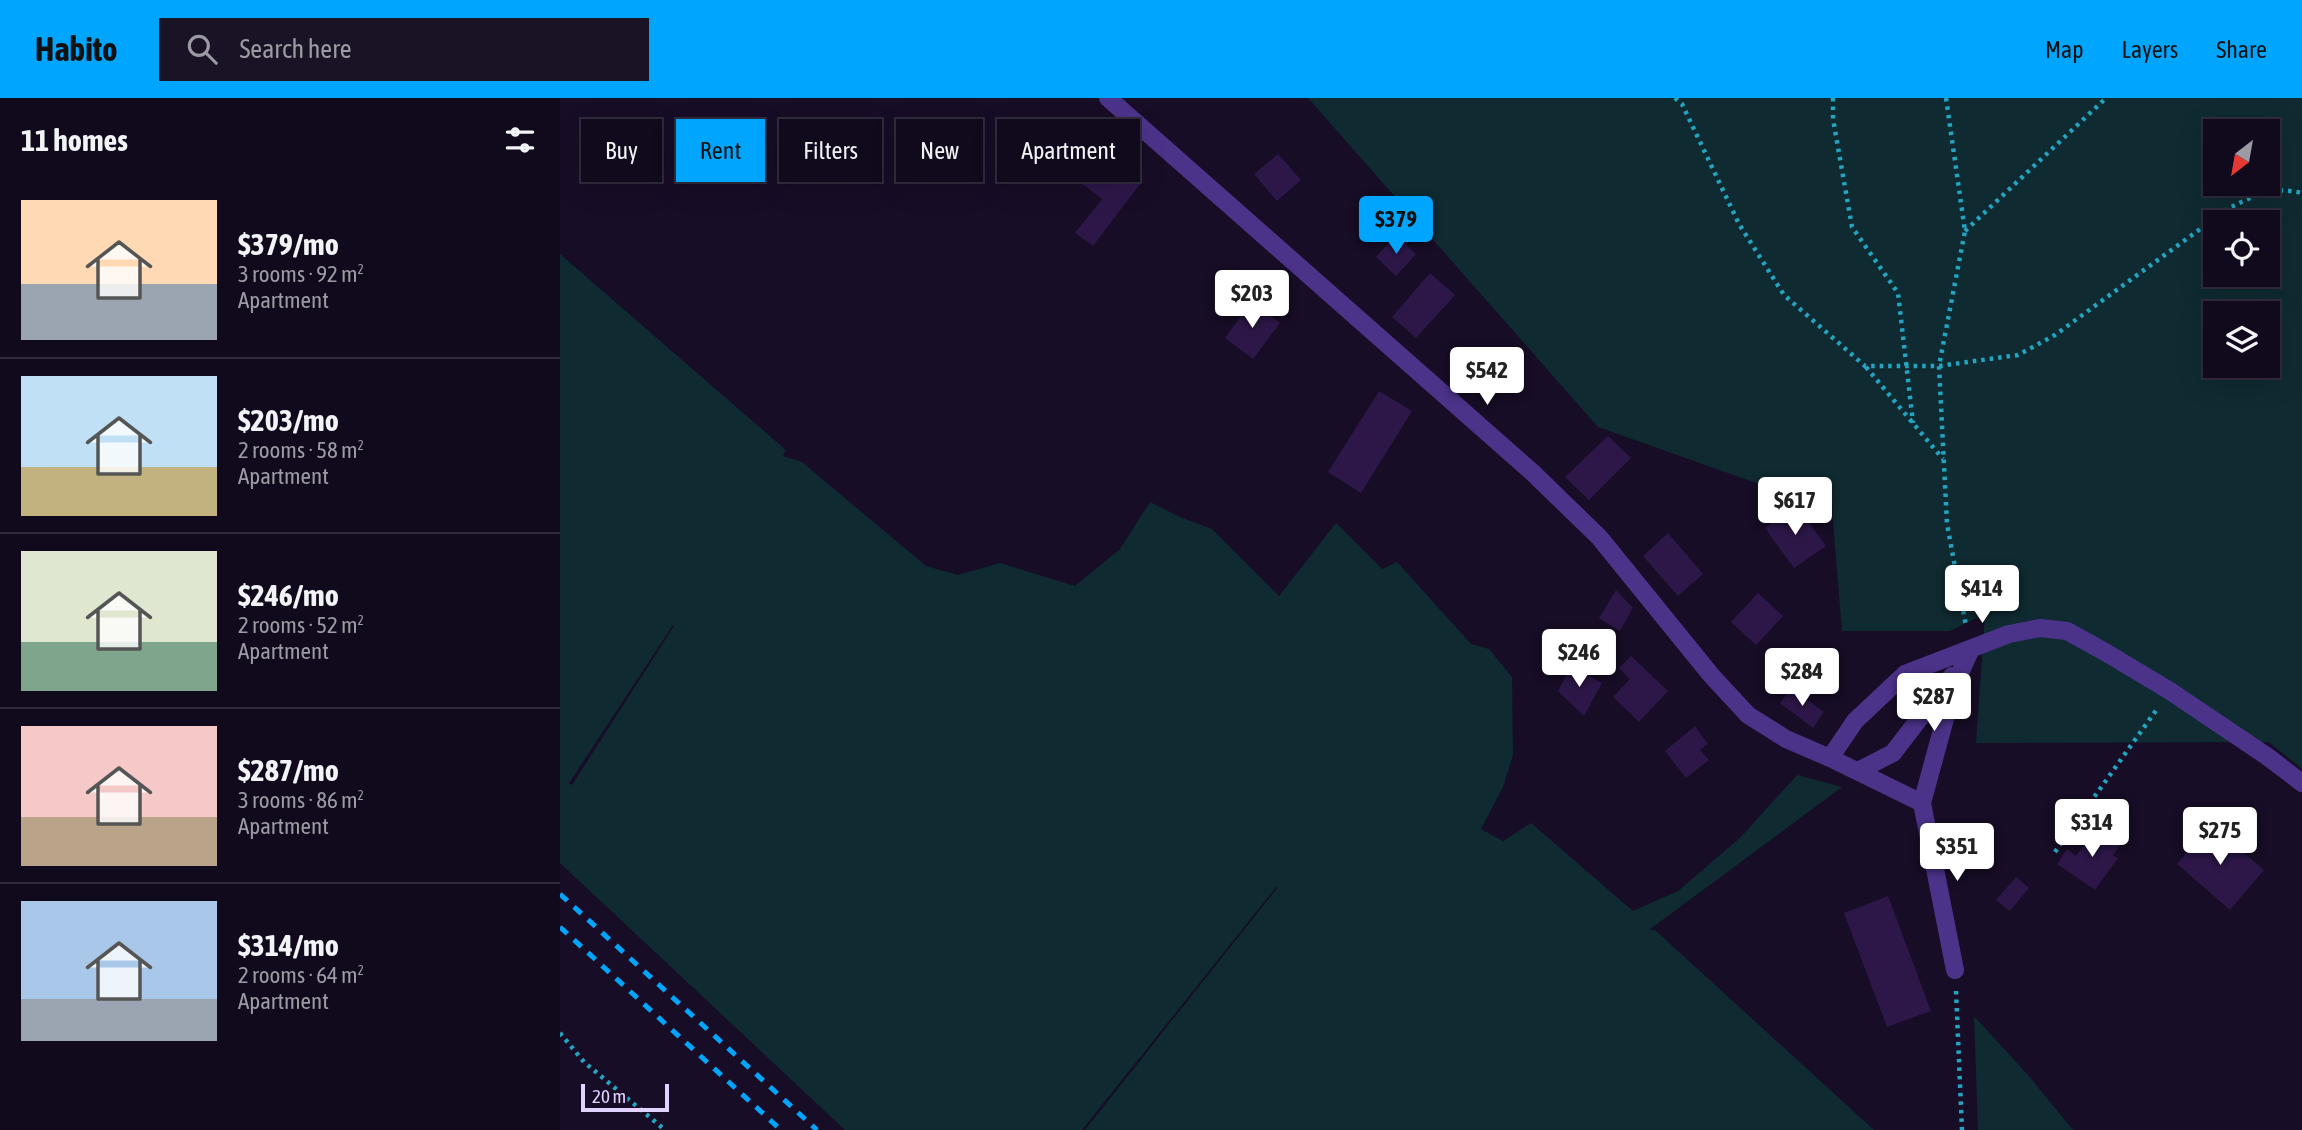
<!DOCTYPE html>
<meta charset="utf-8">
<style>
:root{--surface:#110a1c;--page:#1a1325;--text:#f1f3f6;--muted:#9c9aa3;--line:#302b3b;--accent:#00a5fd}
body{margin:0;font-family:"Asap Condensed",sans-serif;background:var(--page);color:var(--text);height:100vh;display:flex;flex-direction:column;font-size:26px;white-space:nowrap}
*{box-sizing:border-box;margin:0}
p{font-size:23px;color:var(--muted)}
.icon{flex:none;width:38px;height:38px;fill:none;stroke:currentColor;stroke-width:2;stroke-linecap:round;stroke-linejoin:round}
.map{position:relative;flex:1;overflow:hidden}
.panel{display:flex;flex-direction:column;background:var(--surface);width:560px}
.panel>*{flex:none}
.banner{position:absolute;left:21px;top:21px;width:665px;height:63px;display:flex;gap:14px}
.needle{width:46px;rotate:211deg}
.buttons{position:absolute;left:1643px;top:21px;display:grid;gap:14px}
.buttons a{display:grid;place-items:center;width:77px;height:77px;border-radius:0px;background:var(--surface);box-shadow:0 7px 28px #0002,0 0 0 2px var(--line);font-size:35px}
.scale{position:absolute;left:21px;bottom:18px;width:88px;box-sizing:border-box;padding-left:7px;border:4px solid #e2d2ff;border-top:0;font-size:19px;line-height:24px;white-space:nowrap;color:#e2d2ff;-webkit-text-stroke:5px #170d26;paint-order:stroke}
.price{position:absolute;translate:-50% -60px;padding:0 16px;border-radius:7px;background:#fff;color:#222;font-size:23px;line-height:46px;filter:drop-shadow(0 2px 4px #0008)}
.price::after{content:'';position:absolute;left:50%;top:42px;width:21px;height:16px;margin-left:-10px;background:inherit;clip-path:polygon(0 0,100% 0,50% 100%)}
.price.on{background:var(--accent);color:#111}
ul{padding:0;list-style:none}
li{display:flex;align-items:center;gap:21px;height:175px;padding:0 21px}
li+li{border-top:2px solid var(--line)}
li span{display:grid;place-items:center;flex:none;width:196px;height:140px;border-radius:0px;color:#555}
li>.icon{margin-inline-start:auto}
span .icon{width:84px;height:84px;fill:#fffc;stroke-width:1}
li b{font-size:30px}
h2{display:flex;justify-content:space-between;align-items:center;height:84px;padding:0 21px;font-size:30px}
.tag{padding:0 24px;border-radius:0px;background:var(--surface);box-shadow:0 7px 28px #0002,0 0 0 2px var(--line);font-size:24px;line-height:63px}
.tag.on{background:var(--accent);color:#111}
header{display:flex;align-items:center;gap:42px;box-sizing:border-box;height:98px;padding:0 35px;background:var(--accent);color:#111}
header strong{font-size:33px}
nav{display:flex;gap:38px;margin-inline-start:auto;font-size:24px}
.search{width:490px;height:63px;background:var(--page);display:flex;align-items:center;gap:18px;box-sizing:border-box;padding:0 24px;border-radius:0px;color:var(--muted);font-size:26px}
main{display:flex;flex:1;min-height:0}
.map>svg:first-child{display:block}
.green{fill:#0f2a31;fill-rule:evenodd}
.building{fill:#2d1749}
.lines{fill:none;stroke-linecap:round;stroke-linejoin:round}
.path{stroke:#24a4c1;stroke-width:4.5;stroke-dasharray:3.5 5;stroke-linecap:butt}
.minor{stroke:#4c338a;stroke-width:18}
.rail{stroke:#00a5fd;stroke-width:5;stroke-dasharray:10 9;stroke-linecap:butt}
</style>
<header>
<strong>Habito</strong>
<div class="search"><svg class="icon" aria-label="search" viewBox="0 0 24 24"><circle cx="10" cy="10" r="6"/><path d="M15 15l6 6"/></svg>Search here</div>
<nav><a>Map</a><a>Layers</a><a>Share</a></nav>
</header>
<main>
<section class="panel">
<h2>11 homes<svg class="icon" aria-label="filters" viewBox="0 0 24 24"><path d="M4 7h16M4 17h16"/><circle cx="9" cy="7" r="2"/><circle cx="15" cy="17" r="2"/></svg></h2>
<ul>
<li><span style="background:linear-gradient(#ffd9b3 60%,#9aa5b1 0)"><svg class="icon" aria-label="home" viewBox="0 0 24 24"><path d="M3 11l9-7 9 7M6 9v11h12V9"/></svg></span><div><b>$379/mo</b><p>3 rooms · 92 m²</p><p>Apartment</p></div></li>
<li><span style="background:linear-gradient(#bfe0f5 65%,#c2b280 0)"><svg class="icon" aria-label="home" viewBox="0 0 24 24"><path d="M3 11l9-7 9 7M6 9v11h12V9"/></svg></span><div><b>$203/mo</b><p>2 rooms · 58 m²</p><p>Apartment</p></div></li>
<li><span style="background:linear-gradient(#dfe7d0 65%,#7fa58c 0)"><svg class="icon" aria-label="home" viewBox="0 0 24 24"><path d="M3 11l9-7 9 7M6 9v11h12V9"/></svg></span><div><b>$246/mo</b><p>2 rooms · 52 m²</p><p>Apartment</p></div></li>
<li><span style="background:linear-gradient(#f6c9c9 65%,#b9a48a 0)"><svg class="icon" aria-label="home" viewBox="0 0 24 24"><path d="M3 11l9-7 9 7M6 9v11h12V9"/></svg></span><div><b>$287/mo</b><p>3 rooms · 86 m²</p><p>Apartment</p></div></li>
<li><span style="background:linear-gradient(#a9c7e8 70%,#9aa5b1 0)"><svg class="icon" aria-label="home" viewBox="0 0 24 24"><path d="M3 11l9-7 9 7M6 9v11h12V9"/></svg></span><div><b>$314/mo</b><p>2 rooms · 64 m²</p><p>Apartment</p></div></li>
</ul>
</section>
<div class="map">
<svg width="1742" height="1032" viewBox="0 0 1742 1032">
<rect width="100%" height="100%" fill="#170d26"/>
<path class="green" d="M 748,0 L 1742,0 L 1742,671 L 1709,644 L 1416,645 L 1425,516 L 1390,533 L 1282,533 L 1272,412 L 1038,329 ZM 1656,33 L 1708,33 L 1708,86 L 1656,86 ZM 1656,124 L 1708,124 L 1708,177 L 1656,177 ZM 1656,215 L 1708,215 L 1708,268 L 1656,268 Z
M 0,156 L 226,352 L 223,358 L 242,364 L 366,468 L 398,477 L 440,465 L 515,488 L 560,451 L 590,404 L 622,420 L 652,431 L 719,498 L 776,425 L 822,471 L 837,464 L 911,546 L 929,551 L 952,579 L 953,657 L 943,689 L 921,731 L 943,743 L 971,725 L 1073,813 L 1118,793 L 1181,739 L 1237,677 L 1282,689 L 1089,832 L 1095,832 L 1314,1032 L 525,1032 L 718,789 L 716,789 L 522,1032 L 285,1032 L 0,765 ZM 113,527 L 114,528 L 12,687 L 9,685 Z
M 1414,918 L 1469,978 L 1513,1032 L 1418,1032 Z"/>
<path class="building" d="M 535,45 L 583,82 L 533,148 L 515,135 L 542,101 L 511,77 Z
M 718,56 L 741,82 L 717,103 L 694,76 Z
M 836,137 L 856,156 L 836,178 L 816,159 Z
M 870,175 L 895,197 L 856,240 L 832,219 Z
M 691,204 L 720,225 L 693,261 L 665,240 Z
M 819,293 L 852,313 L 801,395 L 768,374 Z
M 1048,338 L 1071,360 L 1029,402 L 1005,379 Z
M 1236,407 L 1266,448 L 1234,470 L 1205,430 Z
M 1108,435 L 1143,476 L 1118,498 L 1083,458 Z
M 1056,492 L 1073,510 L 1060,533 L 1039,520 Z
M 1198,495 L 1223,518 L 1196,547 L 1171,524 Z
M 1071,558 L 1108,593 L 1079,624 L 1053,599 L 1070,581 L 1059,570 Z
M 1011,568 L 1042,585 L 1024,618 L 998,593 Z
M 1231,590 L 1264,614 L 1253,630 L 1220,605 Z
M 1135,628 L 1148,646 L 1140,652 L 1149,662 L 1126,680 L 1105,653 Z
M 1651,726 L 1704,772 L 1670,812 L 1617,766 Z
M 1541,730 L 1562,745 L 1553,757 L 1558,760 L 1535,792 L 1497,766 L 1507,751 L 1516,758 L 1529,739 L 1533,742 Z
M 1456,779 L 1469,790 L 1450,813 L 1436,802 Z
M 1328,798 L 1371,913 L 1327,929 L 1284,815 Z"/>
<g class="lines">
<path class="path" d="M 1115,0 L 1122,6 L 1179,126 L 1224,197 L 1305,268 L 1379,268 L 1458,257 L 1495,237 L 1669,110 C 1696,97 1712,88 1742,95
M 1273,0 L 1273,21 L 1292,129 L 1338,195 L 1353,325
M 1386,0 L 1405,133 L 1379,268 L 1387,426 L 1406,528
M 1405,133 L 1546,0
M 1306,269 L 1383,361
M 1495,754 L 1597,611
M 1396,893 L 1402,1032
M 0,935 L 24,964 L 105,1032"/>
<path class="minor" d="M 548,0 L 973,375 L 1039,439 L 1151,577 L 1188,617 L 1226,641 L 1270,660 L 1362,705
M 1270,660 L 1295,623 L 1345,576 L 1449,536 L 1480,530 L 1507,533 L 1545,554 L 1610,593 L 1708,659 L 1742,685
M 1298,673 L 1333,655 L 1392,578
M 1395,872 L 1362,705 L 1394,588 L 1410,553"/>
<path class="rail" d="M 0,796 L 257,1032
M 0,829 L 221,1032"/>
</g>
</svg>
<div class="buttons">
<a><svg class="needle" viewBox="-14 -14 28 28"><path d="M0-13l5 13h-10z" fill="#e53935"/><path d="M0 13l5-13h-10z" fill="#9c9aa3"/></svg></a>
<a><svg class="icon" aria-label="locate" viewBox="0 0 24 24"><circle cx="12" cy="12" r="6"/><path d="M12 2v4M12 18v4M2 12h4M18 12h4"/></svg></a>
<a><svg class="icon" aria-label="layers" viewBox="0 0 24 24"><path d="M12 4l9 5-9 5-9-5zM3 14l9 5 9-5"/></svg></a>
</div>
<div class="scale">20 m</div>
<b class="price on" style="left:836px;top:158px">$379</b>
<b class="price" style="left:692px;top:232px">$203</b>
<b class="price" style="left:927px;top:309px">$542</b>
<b class="price" style="left:1235px;top:439px">$617</b>
<b class="price" style="left:1422px;top:527px">$414</b>
<b class="price" style="left:1019px;top:591px">$246</b>
<b class="price" style="left:1242px;top:610px">$284</b>
<b class="price" style="left:1374px;top:635px">$287</b>
<b class="price" style="left:1532px;top:761px">$314</b>
<b class="price" style="left:1660px;top:769px">$275</b>
<b class="price" style="left:1397px;top:785px">$351</b>
<div class="banner">
<a class="tag">Buy</a>
<a class="tag on">Rent</a>
<a class="tag">Filters</a>
<a class="tag">New</a>
<a class="tag">Apartment</a>
</div>
</div>
</main>
